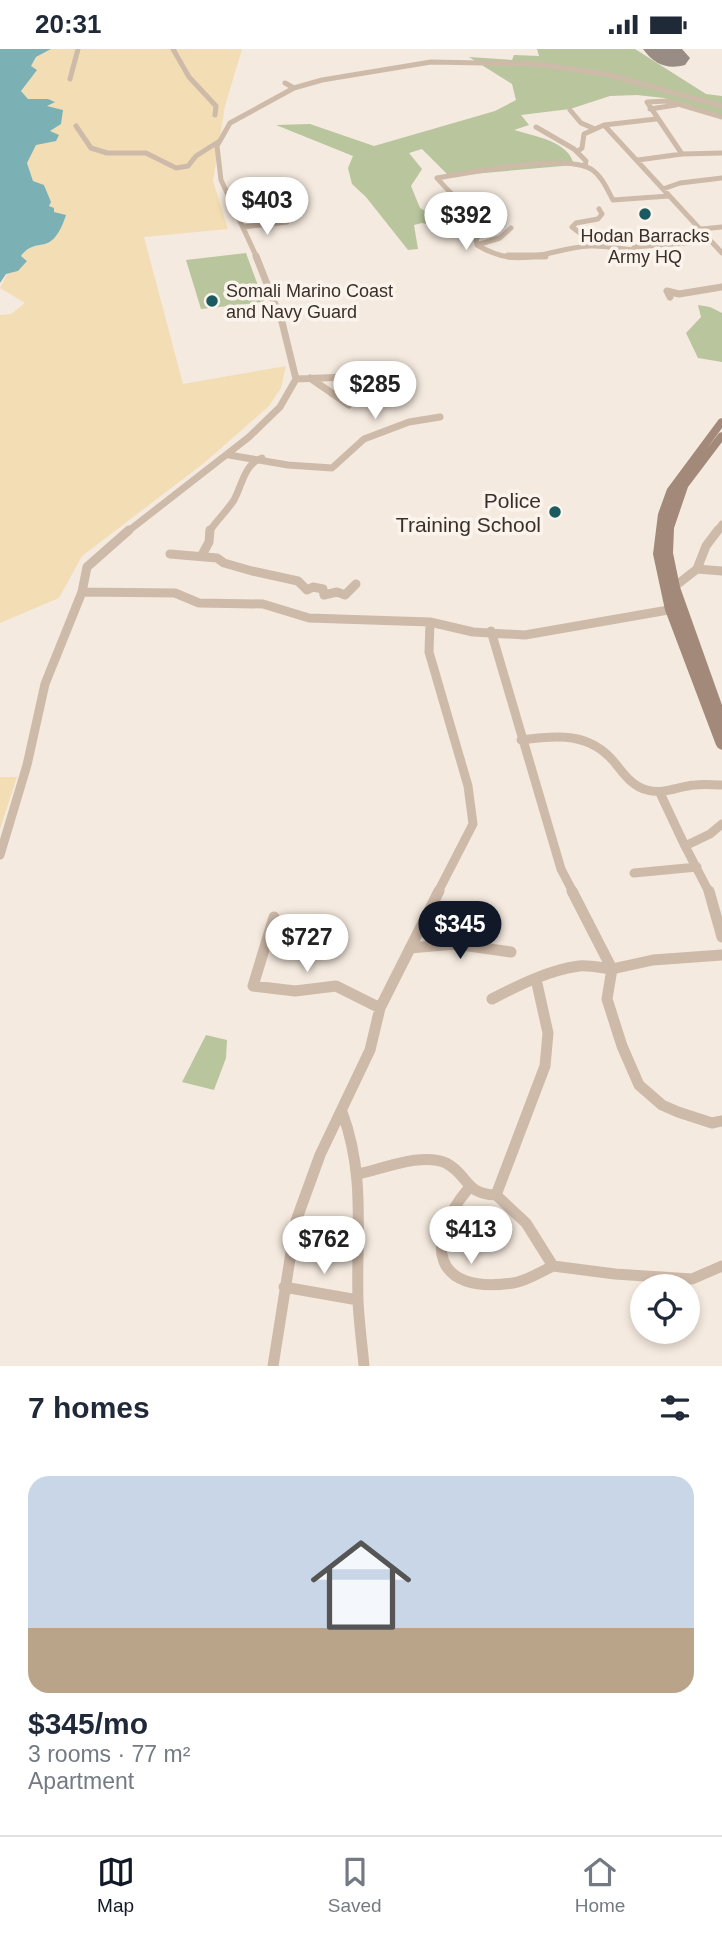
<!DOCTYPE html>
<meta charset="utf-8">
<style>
:root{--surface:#fff;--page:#f2f2f3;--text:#1f2937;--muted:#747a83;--line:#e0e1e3;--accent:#111827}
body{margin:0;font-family:Helvetica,sans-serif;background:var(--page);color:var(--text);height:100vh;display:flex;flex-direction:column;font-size:26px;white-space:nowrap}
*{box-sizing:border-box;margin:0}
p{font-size:23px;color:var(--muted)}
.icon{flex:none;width:38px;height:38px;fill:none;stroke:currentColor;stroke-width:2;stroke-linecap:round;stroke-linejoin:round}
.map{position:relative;height:1317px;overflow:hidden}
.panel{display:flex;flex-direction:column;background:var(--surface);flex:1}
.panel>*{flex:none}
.controls{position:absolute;left:630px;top:1225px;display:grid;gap:14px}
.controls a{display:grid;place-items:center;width:70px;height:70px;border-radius:50%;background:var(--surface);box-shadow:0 4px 10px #0003;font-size:35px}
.price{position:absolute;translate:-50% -60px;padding:0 16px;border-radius:24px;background:#fff;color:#222;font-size:23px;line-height:46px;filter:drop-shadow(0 2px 4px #0008)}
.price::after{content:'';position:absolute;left:50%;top:42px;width:21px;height:16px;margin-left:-10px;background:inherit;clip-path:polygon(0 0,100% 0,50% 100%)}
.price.on{background:var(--accent);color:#fff}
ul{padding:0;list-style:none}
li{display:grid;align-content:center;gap:14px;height:371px;padding:0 28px}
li+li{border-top:2px solid var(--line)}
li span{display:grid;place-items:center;height:217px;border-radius:21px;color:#555}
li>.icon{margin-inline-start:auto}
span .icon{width:126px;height:126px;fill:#fffc;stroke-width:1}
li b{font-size:30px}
h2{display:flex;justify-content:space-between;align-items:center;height:84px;padding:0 28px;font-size:30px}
.status{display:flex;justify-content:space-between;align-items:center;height:49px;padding:0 35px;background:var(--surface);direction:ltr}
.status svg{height:19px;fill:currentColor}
.dock{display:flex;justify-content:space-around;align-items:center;height:98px;border-top:2px solid var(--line);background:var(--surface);font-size:19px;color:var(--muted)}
.dock a{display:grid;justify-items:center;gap:4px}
.dock .on{color:var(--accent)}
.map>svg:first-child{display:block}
.green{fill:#b8c59d}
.sand{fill:#f2ddb4}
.water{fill:#7bb1b4}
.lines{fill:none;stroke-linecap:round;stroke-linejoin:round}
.runway{fill:#988c84;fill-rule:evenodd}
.minor-far3{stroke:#cebaa9;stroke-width:5}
.minor-far2{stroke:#cebaa9;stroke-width:7}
.minor-far1{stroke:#cebaa9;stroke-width:9}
.minor{stroke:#cebaa9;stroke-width:11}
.secondary{fill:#a2897a;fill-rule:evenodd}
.poi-dot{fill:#1b5b60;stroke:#fbf4ec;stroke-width:2.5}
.labels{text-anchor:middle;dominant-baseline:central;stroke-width:7;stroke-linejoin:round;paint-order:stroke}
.far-poi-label{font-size:18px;fill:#3b2f29;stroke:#fbf4ec}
.poi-label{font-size:21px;fill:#3b2f29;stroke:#fbf4ec;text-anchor:end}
</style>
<div class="status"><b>20:31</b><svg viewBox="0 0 49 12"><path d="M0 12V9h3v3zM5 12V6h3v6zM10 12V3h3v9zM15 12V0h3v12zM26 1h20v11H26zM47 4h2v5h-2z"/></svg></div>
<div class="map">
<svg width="722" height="1317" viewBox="0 0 722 1317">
<rect width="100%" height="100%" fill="#f5eadf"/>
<path class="green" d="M 537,0 L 635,0 L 706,45 L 722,47 L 722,67 L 664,49 L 637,46 L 610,47 L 570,60 L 521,66 L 529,76 L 514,81 C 534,87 569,92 574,116 L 449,127 L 422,100 L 409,104 L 422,120 L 411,137 L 420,159 L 442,172 L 449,180 L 422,174 L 414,176 L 418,200 L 408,201 L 366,148 L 352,135 L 348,119 L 353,107 L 276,76 L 310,75 L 374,97 L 495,62 L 516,51 L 512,35 L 469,8 L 512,11 L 514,6 L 539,7 Z
M 246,204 L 264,253 L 201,260 L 186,211 Z
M 698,256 L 710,258 L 722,264 L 722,313 L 698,309 L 686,284 L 701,268 Z
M 206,986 L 227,991 L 226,1009 L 214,1041 L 182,1033 Z"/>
<path class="sand" d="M 51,0 L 242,0 L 225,57 L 213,132 L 228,180 L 144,188 L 183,335 L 286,317 L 281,339 L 269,357 L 204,414 L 82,507 L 59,549 L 0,574 L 0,266 L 11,265 L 25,254 L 0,239 L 7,225 L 18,222 L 27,211 L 21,207 C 38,186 52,210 65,167 L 54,163 L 49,157 L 51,153 L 44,136 L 33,132 L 27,114 L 36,95 L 42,95 L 52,85 L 50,82 L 61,75 L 62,61 L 46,57 L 54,53 L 48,50 L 28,50 L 21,42 L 36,21 L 31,17 L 36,8 Z
M 0,728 L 17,728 L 0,780 Z"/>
<path class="water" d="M 0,0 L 51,0 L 36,8 L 31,17 L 37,21 L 21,42 L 28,50 L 48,50 L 55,53 L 47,57 L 63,61 L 61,75 L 50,82 L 59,86 L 56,92 L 36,96 L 27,114 L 33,132 L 44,136 L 51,153 L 49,157 L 54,159 L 54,163 L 66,166 C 51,211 38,185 21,207 L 27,212 L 18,222 L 6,225 L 0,234 Z"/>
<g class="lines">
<path class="runway" d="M 643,0 L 682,0 L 690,9 L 685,16 C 667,21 654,15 643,0 Z"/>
<path class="minor-far3" d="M 173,0 L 189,28 L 216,57 L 215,66
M 70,30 L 78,0
M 285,34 L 294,39
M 650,60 L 676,56
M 570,61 L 581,74 L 595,80
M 656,70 L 604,76 L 722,204
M 76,77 L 91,99 L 107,104 L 146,104 L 176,119 L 188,117 L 196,107 L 218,93
M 536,78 L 574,100 L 586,112 L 585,117
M 577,103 L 582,99 L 584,85 L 604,76
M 682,105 L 647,53 L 668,52 L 722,68
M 638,111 L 682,105 L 722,104
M 437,129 C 452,147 471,161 482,181 L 476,191 L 477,196 C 521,223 548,199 590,197 C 604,196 620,200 634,201 L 634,198 L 711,192
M 437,129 C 470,124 564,104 591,120 C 602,127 607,140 613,151 L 669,147
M 663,140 L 680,134 L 722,129
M 244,178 L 287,173
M 701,180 L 722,178
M 477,196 L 500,189 L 511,179
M 589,197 L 589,191 L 572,178 L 576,174 L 598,170 L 602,165 L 599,160
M 257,209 L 221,131 L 217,97 L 230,74 L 294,39 L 322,31 L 431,13 L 536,15 L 606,25 L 722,57"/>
<path class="minor-far2" d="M 508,207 L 545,207
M 670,248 L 667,242 L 679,245 L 722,238
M 310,329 L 349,356
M 296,330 L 373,327
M 229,406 L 288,416 L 332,419 L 364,390 L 409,373 L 440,368
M 127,483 L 249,388 L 280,358 L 296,330 L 282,273 L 256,207
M 209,483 C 216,472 227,462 234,451 C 242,437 244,415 262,409
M 716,483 L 722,475"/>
<path class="minor-far1" d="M 170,505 L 217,509 L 224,514 L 252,522 L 298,532 L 307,541 L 313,538 L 323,540 L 324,546 L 337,543 L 345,546 L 356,535
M 202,506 L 209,493 L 210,481
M 697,520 L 722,522
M 674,538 L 697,520 L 706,497 L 718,481
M 82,543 L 175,544 L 199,554 L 263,555 L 309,569 L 430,573 L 473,583 L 525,586 L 674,560
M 430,573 L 429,603 L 468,737 L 473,775 L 438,843
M 491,582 L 561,820 L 573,843
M 521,691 C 557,686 590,683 615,714 C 624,725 632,737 647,741 C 664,746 679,737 695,736 C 704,735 713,736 722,736
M 660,744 L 685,797
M 0,806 L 27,716 L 45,635 L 82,543 L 87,518 L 129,481
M 634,824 L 697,818
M 709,843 L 685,797 L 710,785 L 722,775"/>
<path class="minor" d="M 709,842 L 722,888
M 274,868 L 253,937 L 295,942 L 336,937 L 380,959
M 410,899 L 455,895 L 511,903
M 722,906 L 653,911 L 612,920 L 607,950 L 622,997 L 639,1036 L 662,1056 L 678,1063 L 712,1074 L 722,1072
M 492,950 C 519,936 549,921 579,917 C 590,916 601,919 612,920 L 572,842
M 342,1063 C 366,1126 356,1186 358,1252 C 359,1273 362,1295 364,1317
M 358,1125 C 383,1120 422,1103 446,1114 C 469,1126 464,1145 496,1146 L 545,1017 L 548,984 L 536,930
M 468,1140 C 423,1194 433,1246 513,1234 C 527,1232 540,1223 553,1217
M 496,1146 L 526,1174 L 553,1217 L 615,1225 L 692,1230 L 722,1217
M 284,1238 L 358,1251
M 273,1317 L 296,1172 L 320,1106 L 370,1001 L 380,959 L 439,842"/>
<path class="secondary" d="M 722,369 L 722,379 L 706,401 L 719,384 L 722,383 L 722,393 L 688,438 L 674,479 L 673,504 L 680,538 L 722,656 L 722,701 L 718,699 L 716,696 L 665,561 L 653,505 L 658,465 L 667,440 L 719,370 Z"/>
</g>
<g class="poi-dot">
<circle cx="645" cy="165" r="7"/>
<circle cx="212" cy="252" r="7"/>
<circle cx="555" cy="463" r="7"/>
</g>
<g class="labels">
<g class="far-poi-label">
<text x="645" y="187">Hodan Barracks<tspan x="645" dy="21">Army HQ</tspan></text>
<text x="226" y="242" text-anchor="start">Somali Marino Coast<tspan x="226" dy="21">and Navy Guard</tspan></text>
</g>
<g class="poi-label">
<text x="541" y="451">Police<tspan x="541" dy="24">Training School</tspan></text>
</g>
</g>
</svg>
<div class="controls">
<a><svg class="icon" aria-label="locate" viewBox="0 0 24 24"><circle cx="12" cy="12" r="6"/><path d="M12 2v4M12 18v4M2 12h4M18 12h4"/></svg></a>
</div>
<b class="price" style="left:267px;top:188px">$403</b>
<b class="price" style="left:466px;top:203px">$392</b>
<b class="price" style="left:375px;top:372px">$285</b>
<b class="price on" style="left:460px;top:912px">$345</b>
<b class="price" style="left:307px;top:925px">$727</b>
<b class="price" style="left:471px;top:1217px">$413</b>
<b class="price" style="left:324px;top:1227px">$762</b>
</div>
<section class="panel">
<h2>7 homes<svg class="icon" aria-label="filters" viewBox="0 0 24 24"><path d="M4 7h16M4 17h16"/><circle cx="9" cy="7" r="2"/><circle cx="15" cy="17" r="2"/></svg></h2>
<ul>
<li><span style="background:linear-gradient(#c9d6e8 70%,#b9a48a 0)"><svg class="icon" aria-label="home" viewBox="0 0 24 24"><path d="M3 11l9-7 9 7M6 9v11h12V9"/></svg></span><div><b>$345/mo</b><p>3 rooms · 77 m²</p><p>Apartment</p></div></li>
</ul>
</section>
<nav class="dock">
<a class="on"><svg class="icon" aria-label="map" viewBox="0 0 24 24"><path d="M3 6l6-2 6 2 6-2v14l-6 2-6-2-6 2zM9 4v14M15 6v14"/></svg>Map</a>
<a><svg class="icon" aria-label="saved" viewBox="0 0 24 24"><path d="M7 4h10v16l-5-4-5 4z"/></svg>Saved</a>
<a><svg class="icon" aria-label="home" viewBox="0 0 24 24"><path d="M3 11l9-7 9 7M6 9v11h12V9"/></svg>Home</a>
</nav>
